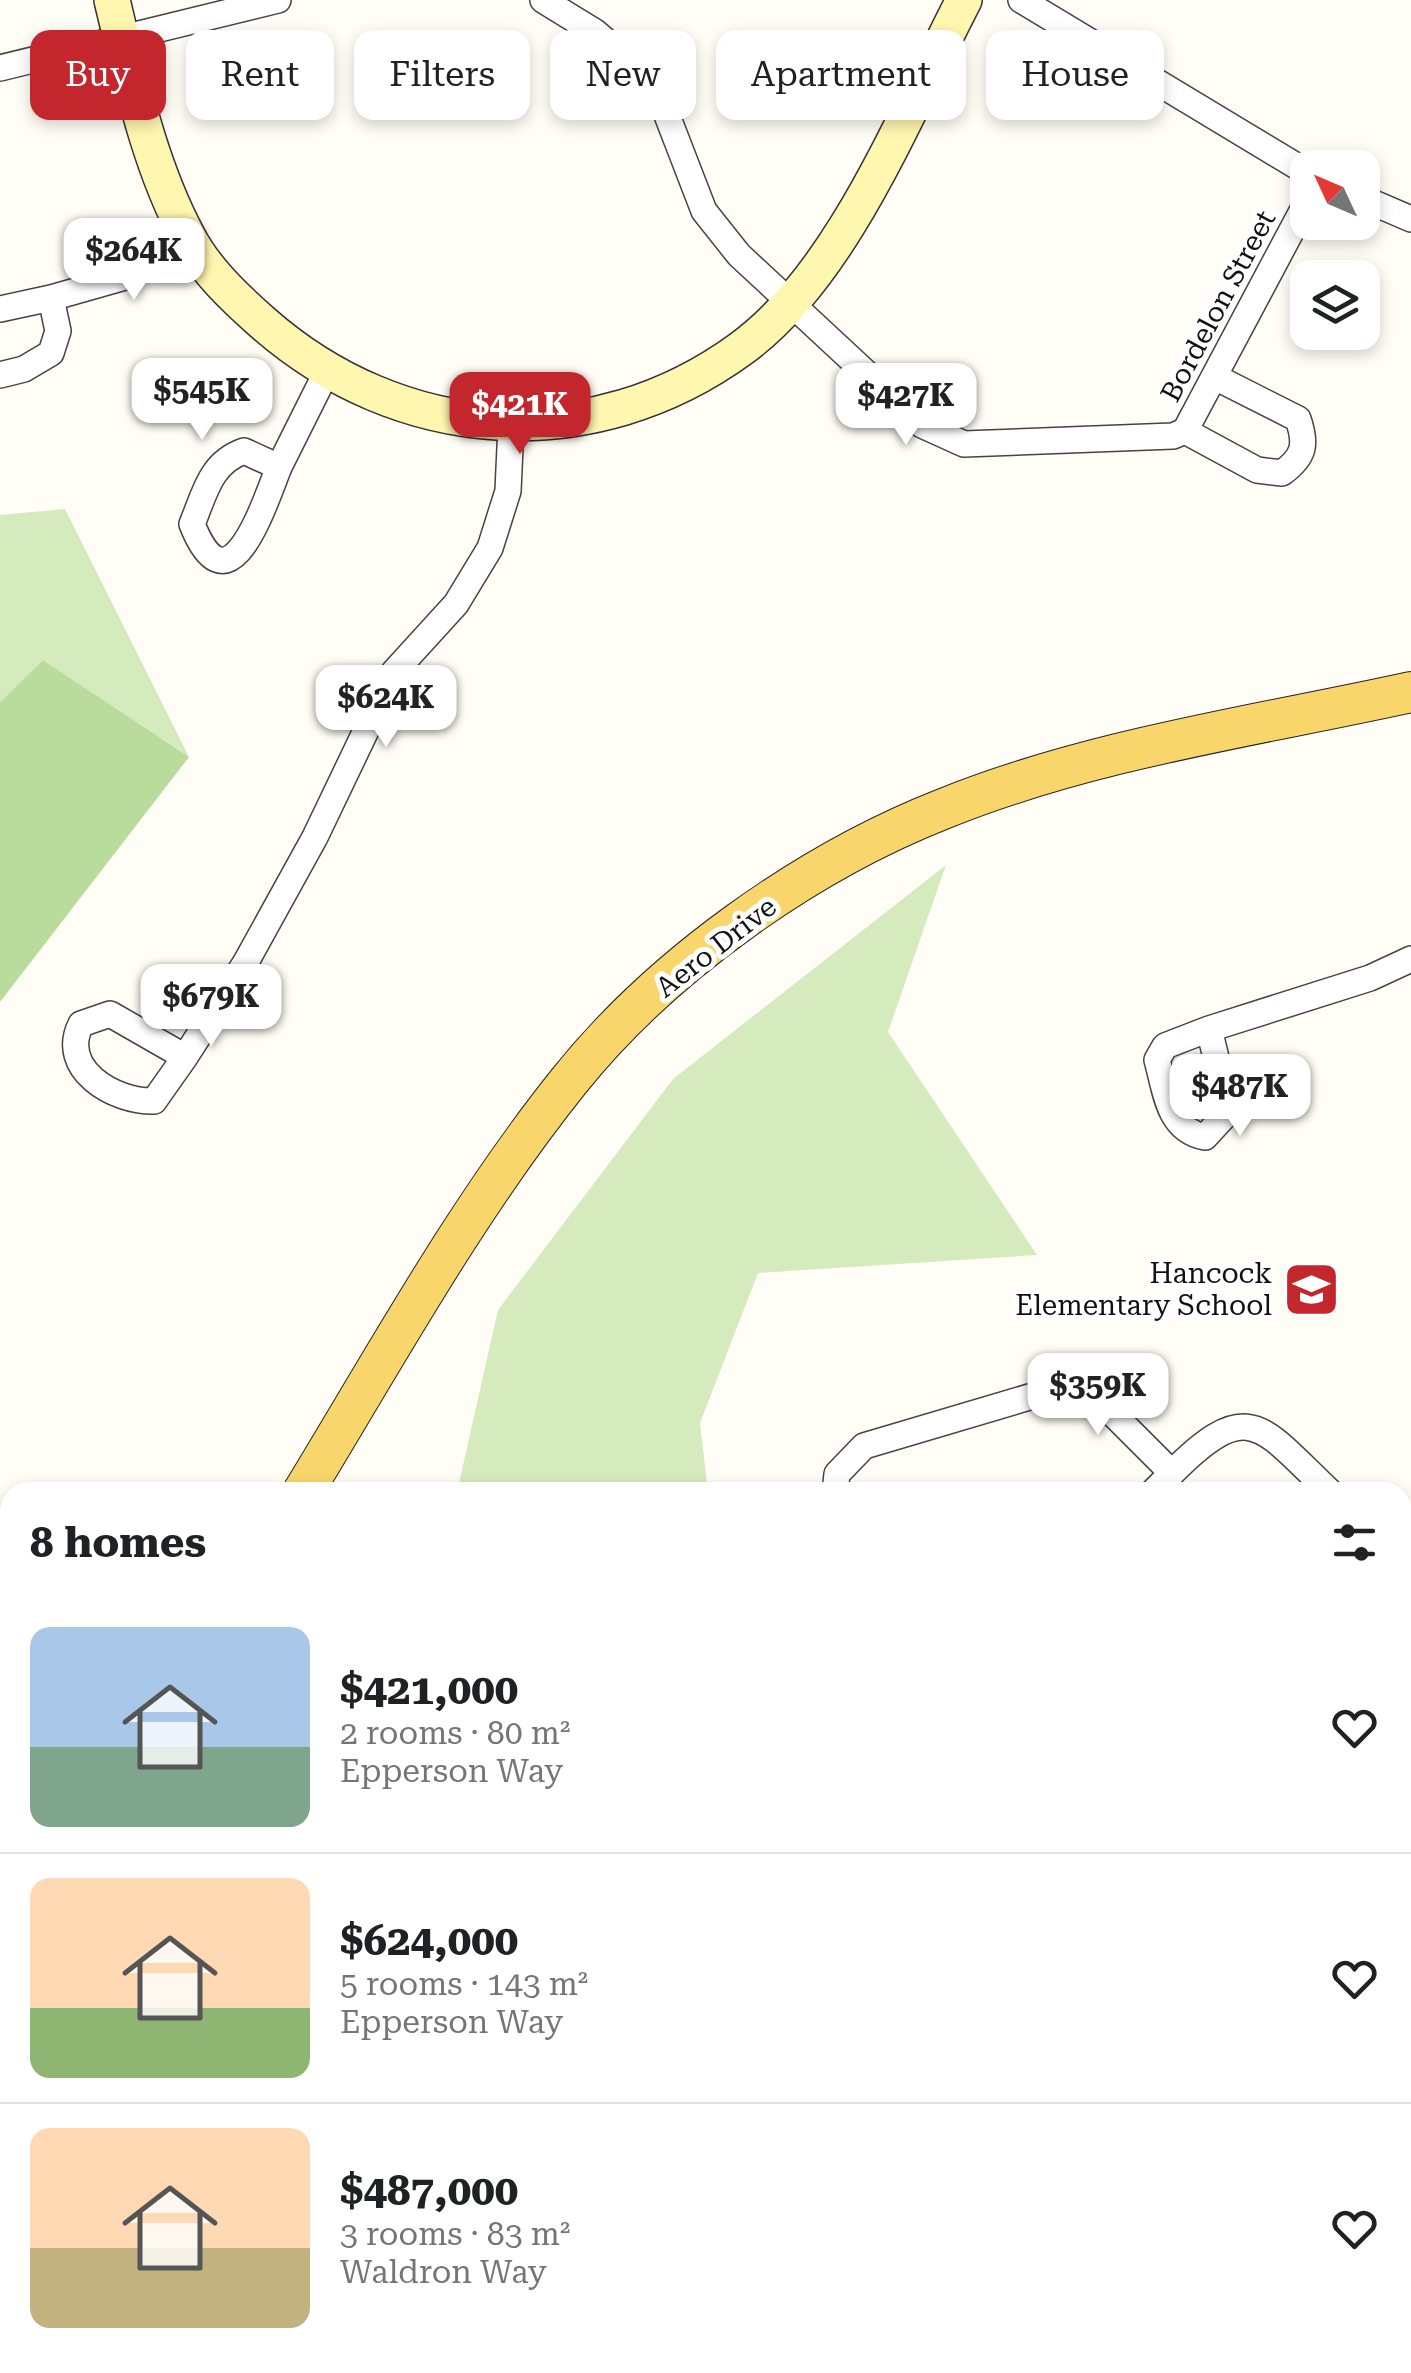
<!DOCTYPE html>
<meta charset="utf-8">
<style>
:root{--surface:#fff;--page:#f6f6f6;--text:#202124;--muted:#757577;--line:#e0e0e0;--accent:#c4262e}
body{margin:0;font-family:"Roboto Serif",serif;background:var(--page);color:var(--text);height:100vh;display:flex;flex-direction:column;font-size:38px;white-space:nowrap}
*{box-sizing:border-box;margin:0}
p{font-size:32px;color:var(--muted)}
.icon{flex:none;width:55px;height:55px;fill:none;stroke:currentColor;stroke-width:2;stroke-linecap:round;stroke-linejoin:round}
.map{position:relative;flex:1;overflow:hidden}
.panel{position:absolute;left:0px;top:1482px;width:1412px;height:892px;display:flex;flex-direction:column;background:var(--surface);border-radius:30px 30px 0 0;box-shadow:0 5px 15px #0003}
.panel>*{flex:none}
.top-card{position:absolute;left:30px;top:30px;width:1352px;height:90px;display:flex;gap:20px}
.needle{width:65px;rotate:314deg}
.buttons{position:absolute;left:1290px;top:150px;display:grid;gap:20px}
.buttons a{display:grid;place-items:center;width:90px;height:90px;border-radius:20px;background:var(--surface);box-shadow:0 5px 15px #0003;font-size:50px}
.price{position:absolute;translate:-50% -85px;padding:0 22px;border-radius:20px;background:#fff;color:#222;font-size:32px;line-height:65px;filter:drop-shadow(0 2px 5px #0008)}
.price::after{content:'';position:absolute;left:50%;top:60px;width:30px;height:22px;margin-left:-15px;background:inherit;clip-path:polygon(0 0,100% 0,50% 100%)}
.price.on{background:var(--accent);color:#fff}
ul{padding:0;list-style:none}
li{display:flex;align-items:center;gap:30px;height:250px;padding:0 30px}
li+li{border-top:2px solid var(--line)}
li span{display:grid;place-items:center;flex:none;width:280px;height:200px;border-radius:20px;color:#555}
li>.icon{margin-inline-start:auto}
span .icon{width:120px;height:120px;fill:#fffc;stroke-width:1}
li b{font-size:42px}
h2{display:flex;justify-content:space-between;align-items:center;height:120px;padding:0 30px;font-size:42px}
.pill{padding:0 35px;border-radius:20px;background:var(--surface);box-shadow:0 5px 15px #0003;font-size:35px;line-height:90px}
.pill.on{background:var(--accent);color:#fff}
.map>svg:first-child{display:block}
.green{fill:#d5ebbd}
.forest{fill:#b9dc9c}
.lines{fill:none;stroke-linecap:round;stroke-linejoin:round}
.street-casing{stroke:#444;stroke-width:28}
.secondary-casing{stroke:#333;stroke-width:38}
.primary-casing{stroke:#222;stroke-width:42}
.highway-casing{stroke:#222;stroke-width:48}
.street{stroke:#fff;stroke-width:25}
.secondary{stroke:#fff6b0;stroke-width:35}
.primary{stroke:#f9d66b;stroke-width:40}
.highway{stroke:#f5a25d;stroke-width:45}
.labels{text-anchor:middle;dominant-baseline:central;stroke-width:10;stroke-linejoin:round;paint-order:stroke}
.street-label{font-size:28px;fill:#111;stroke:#fff}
.poi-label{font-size:28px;fill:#111;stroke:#fff;text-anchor:end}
</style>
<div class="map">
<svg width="1411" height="2373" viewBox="0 0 1411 2373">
<rect width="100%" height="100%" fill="#fffdf5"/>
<path class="green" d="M 65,509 L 189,757 L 43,660 L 0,702 L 0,515 Z
M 946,865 L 888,1032 L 1037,1255 L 758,1273 L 700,1423 L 708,1492 L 457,1492 L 498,1310 L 673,1079 Z
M 1402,1675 L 1411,1681 L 1411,1813 L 1403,1838 Z
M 1403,2360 L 1411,2373 L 875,2373 L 867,2365 L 1402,2365 Z"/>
<path class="forest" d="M 43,660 L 189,757 L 0,1002 L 0,702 Z"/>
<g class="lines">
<defs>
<path id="street" d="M 543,0 L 595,32 L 637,68 L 665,110 L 704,211 L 739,255 L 922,425 L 964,444 L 1173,436 L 1185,431 L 1308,200
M 1021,0 L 1308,173
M 0,68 L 278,0
M 1362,198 L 1411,219
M 51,298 L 125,277 L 189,240
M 0,309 L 51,298 L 58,331 L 51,353 L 24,369 L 0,375
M 1185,431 L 1257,470 L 1282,473 C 1304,457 1307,445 1298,419 L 1215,377
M 244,451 L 279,467 C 264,504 229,618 192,524 C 205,493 210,463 244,451 Z
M 279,467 L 327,371
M 110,1014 L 185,1057 L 154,1101 C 114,1102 58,1069 81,1024 Z
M 1209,1029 L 1229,1111 L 1205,1137 C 1168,1130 1166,1092 1157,1060 L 1165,1046 Z
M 1209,1029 L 1370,978 L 1411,959
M 185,1057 L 246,962 L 315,837 L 394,672 L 456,604 L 490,548 L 508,491 L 511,425
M 1172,1473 C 1250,1394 1262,1428 1330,1492
M 835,1492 L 837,1474 L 864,1446 L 1063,1387 L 1095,1396 L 1172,1473 L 1153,1492
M 1402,1560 L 1411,1569"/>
<path id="secondary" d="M 112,0 C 131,79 149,165 188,237 C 205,270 235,298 262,322 C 400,444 592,458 742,348 C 844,273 906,111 964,0"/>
<path id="primary" d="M 303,1492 C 387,1354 467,1208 569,1081 C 661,966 806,863 943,809 C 1091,749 1256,726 1411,692
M 0,2030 L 10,2011"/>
<path id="highway" d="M 0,1897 L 10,1905
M 0,2070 L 10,2077
M 0,2271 L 10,2276
M 187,2365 L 203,2373
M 400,2365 L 411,2373
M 633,2365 L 643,2373
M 794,2365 L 801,2373"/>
</defs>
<use href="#street" class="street-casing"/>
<use href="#secondary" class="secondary-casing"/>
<use href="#primary" class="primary-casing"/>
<use href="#highway" class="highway-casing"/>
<use href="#street" class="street"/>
<use href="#secondary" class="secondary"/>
<use href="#primary" class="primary"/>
<use href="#highway" class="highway"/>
</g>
<defs>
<symbol id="school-square" viewBox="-11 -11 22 22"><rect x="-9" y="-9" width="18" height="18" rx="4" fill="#c4262e" stroke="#fff"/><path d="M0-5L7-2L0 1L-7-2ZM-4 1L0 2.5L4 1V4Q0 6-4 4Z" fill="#fff"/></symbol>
</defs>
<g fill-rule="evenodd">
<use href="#school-square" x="1280" y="1258" width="63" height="63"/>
</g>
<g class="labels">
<g class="street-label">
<text transform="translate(1218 306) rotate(-62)">Bordelon Street</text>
<text transform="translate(716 947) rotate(-38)">Aero Drive</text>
</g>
<g class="poi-label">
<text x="1272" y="1273">Hancock<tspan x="1272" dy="32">Elementary School</tspan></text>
</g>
</g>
</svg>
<div class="buttons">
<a><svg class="needle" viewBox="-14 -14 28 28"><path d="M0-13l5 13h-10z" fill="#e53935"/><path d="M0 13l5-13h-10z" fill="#757577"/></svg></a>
<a><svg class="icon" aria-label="layers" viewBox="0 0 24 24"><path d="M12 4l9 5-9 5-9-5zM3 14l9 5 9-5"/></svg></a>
</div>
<b class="price" style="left:134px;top:303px">$264K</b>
<b class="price" style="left:202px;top:443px">$545K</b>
<b class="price" style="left:906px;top:448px">$427K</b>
<b class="price on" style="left:520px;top:457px">$421K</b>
<b class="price" style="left:386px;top:750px">$624K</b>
<b class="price" style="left:211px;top:1049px">$679K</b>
<b class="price" style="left:1240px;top:1139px">$487K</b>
<b class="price" style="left:1098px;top:1438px">$359K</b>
<div class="top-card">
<a class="pill on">Buy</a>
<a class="pill">Rent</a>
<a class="pill">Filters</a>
<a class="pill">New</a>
<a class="pill">Apartment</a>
<a class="pill">House</a>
</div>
<section class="panel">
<h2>8 homes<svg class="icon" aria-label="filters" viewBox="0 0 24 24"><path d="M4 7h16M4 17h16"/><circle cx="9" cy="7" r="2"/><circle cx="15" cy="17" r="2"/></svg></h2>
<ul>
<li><span style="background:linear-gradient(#a9c7e8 60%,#7fa58c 0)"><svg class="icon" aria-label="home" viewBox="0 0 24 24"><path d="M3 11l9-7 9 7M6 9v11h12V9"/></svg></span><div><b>$421,000</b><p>2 rooms · 80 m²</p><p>Epperson Way</p></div><svg class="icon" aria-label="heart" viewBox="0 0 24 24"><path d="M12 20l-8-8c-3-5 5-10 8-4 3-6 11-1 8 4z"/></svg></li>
<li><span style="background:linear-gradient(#ffd9b3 65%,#8fb573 0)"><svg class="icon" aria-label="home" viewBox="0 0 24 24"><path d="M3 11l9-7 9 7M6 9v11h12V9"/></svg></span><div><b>$624,000</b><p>5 rooms · 143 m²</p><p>Epperson Way</p></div><svg class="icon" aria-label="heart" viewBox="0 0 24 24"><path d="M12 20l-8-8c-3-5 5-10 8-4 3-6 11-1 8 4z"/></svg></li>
<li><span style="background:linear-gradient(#ffd9b3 60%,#c2b280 0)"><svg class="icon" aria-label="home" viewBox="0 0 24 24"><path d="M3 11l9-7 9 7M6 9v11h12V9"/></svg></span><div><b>$487,000</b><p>3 rooms · 83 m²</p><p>Waldron Way</p></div><svg class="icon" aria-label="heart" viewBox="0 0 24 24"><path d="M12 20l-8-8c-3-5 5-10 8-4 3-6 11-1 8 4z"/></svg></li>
</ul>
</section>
</div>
